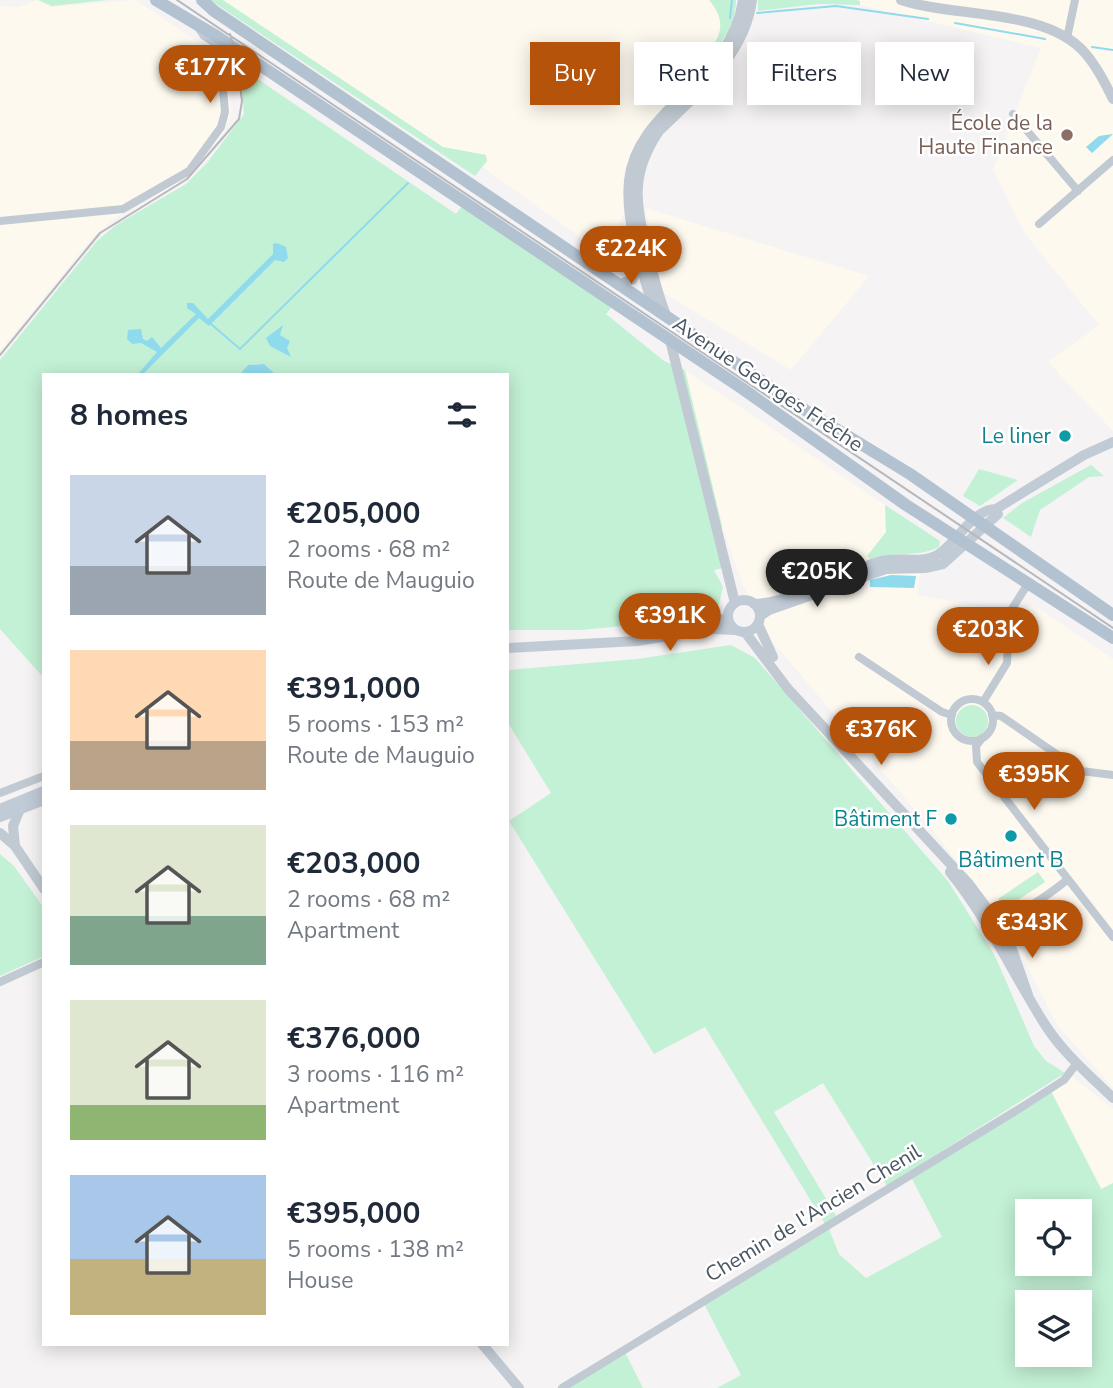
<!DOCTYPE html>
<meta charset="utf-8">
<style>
:root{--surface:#fff;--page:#f6f6f7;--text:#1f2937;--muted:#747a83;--accent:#b45309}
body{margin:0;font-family:"Nunito Sans",sans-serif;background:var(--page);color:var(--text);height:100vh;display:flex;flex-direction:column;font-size:26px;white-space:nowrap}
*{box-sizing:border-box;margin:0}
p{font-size:23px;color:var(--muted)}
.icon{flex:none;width:38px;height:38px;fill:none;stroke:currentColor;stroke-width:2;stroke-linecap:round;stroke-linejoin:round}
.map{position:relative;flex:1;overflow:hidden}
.side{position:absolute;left:42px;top:373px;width:467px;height:973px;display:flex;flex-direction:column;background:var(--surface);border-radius:0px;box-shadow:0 4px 18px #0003}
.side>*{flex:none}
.hud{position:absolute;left:530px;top:42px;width:478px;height:63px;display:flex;gap:14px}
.tools{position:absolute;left:1015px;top:1199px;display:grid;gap:14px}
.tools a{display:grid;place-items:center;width:77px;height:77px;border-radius:0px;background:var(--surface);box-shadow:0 4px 18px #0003;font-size:35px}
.price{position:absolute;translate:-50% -60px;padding:0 16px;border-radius:24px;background:var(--accent);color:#fff;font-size:23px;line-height:46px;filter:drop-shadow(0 2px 4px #0008)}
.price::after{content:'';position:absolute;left:50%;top:42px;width:21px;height:16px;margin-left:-10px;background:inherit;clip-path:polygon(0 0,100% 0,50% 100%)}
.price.selected{background:#222;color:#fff}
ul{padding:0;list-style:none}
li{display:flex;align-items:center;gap:21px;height:175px;padding:0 28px}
li span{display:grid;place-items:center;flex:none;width:196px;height:140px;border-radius:0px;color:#555}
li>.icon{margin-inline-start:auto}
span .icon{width:84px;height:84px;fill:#fffc;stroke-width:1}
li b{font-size:30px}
h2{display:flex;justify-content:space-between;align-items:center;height:84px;padding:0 28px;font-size:30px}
.chip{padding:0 24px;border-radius:0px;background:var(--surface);box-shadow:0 4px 18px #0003;font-size:24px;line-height:63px}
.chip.selected{background:var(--accent);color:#fff}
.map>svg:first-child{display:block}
.commercial{fill:#fdf9ef}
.green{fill:#c3f1d5;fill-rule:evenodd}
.water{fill:#90daee}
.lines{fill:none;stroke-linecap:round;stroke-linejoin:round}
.stream{stroke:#90daee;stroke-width:2}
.minor{stroke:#c1cad2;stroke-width:8}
.tertiary{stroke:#c1cad2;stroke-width:10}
.secondary{stroke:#c1cbd6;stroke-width:10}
.primary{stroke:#b3c2d1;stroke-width:12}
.tram{stroke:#b5b8bd;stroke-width:2}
.education-dot{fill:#8d6e63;stroke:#fff;stroke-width:2.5}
.culture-dot{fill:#0f9aa8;stroke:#fff;stroke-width:2.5}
.labels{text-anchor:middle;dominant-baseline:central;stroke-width:5;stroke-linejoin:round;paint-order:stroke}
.education-label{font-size:21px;fill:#785e54;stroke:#fff;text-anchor:end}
.street-label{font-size:21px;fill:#4a5661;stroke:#fff}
.culture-label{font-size:21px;fill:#0d838f;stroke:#fff;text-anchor:end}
</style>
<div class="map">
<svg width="1113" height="1388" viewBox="0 0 1113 1388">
<rect width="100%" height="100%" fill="#f5f3f3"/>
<path class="commercial" d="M 37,0 L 51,7 L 136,0 L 228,62 L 231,115 L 223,134 L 193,172 L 173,187 L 114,219 L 93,237 L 0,351 L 0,6 L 18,7 Z
M 215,0 L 720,0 L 734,34 L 648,130 L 624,173 L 626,210 L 603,254 L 484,168 L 460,166 Z
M 856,0 L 1113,0 L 1113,431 L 1048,362 L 1099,325 L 1025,234 L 993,169 L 1041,48 L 860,5 L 860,1 Z
M 645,208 L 869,276 L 791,370 L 662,292 Z
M 685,370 L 885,505 L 886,532 L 870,559 L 920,574 L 917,595 L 1005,611 L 1035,606 L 1113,659 L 1113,1088 L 1057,1025 L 1020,952 L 989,903 L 937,836 L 772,641 L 743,585 L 722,526 Z
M 1073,1077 L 1113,1109 L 1113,1183 L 1102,1189 L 1051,1091 Z"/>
<path class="green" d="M 38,0 L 107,0 L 52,6 Z
M 210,0 L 223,0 L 443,147 L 486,155 L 487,161 L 475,176 Z
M 709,0 L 736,0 C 736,35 709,56 686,79 L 683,77 C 707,51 737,33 709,0 Z
M 758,0 L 856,0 L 860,1 L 860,5 L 818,4 L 758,11 Z
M 240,67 L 456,214 L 463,205 L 612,307 L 606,314 L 664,361 L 685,370 L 722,526 L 721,542 L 727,567 L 714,570 L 723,587 L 718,607 L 657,623 L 580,630 L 508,630 L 508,374 L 275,374 L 263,364 L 248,365 L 240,374 L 44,374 L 44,678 L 0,629 L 0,360 L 97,241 L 116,225 L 186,184 L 207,163 L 244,114 Z
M 1091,465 L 1104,476 L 1089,477 L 1040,510 L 1031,537 L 1003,518 L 1022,503 Z
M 979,469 L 1018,480 L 980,506 L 963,496 Z
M 885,505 L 940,541 L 939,547 C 917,558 893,551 870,559 L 867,556 L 886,532 Z
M 731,645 L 755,658 L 948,881 L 995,956 L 1034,1046 L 1046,1061 L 1065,1073 L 887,1186 L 823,1083 L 774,1112 L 837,1217 L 829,1229 L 839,1254 L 866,1278 L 942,1237 L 911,1177 L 1051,1091 L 1101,1189 L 1113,1183 L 1113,1388 L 717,1388 L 741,1375 L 703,1302 L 825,1224 L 705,1027 L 654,1054 L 509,821 L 551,793 L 508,723 L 508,670 L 637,659 ZM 1027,1211 L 1080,1211 L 1080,1264 L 1027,1264 ZM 1027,1302 L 1080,1302 L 1080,1354 L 1027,1354 Z
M956 721a16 16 0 1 1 32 0a16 16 0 1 1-32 0Z
M 0,854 L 14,866 L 44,908 L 44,956 L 0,976 Z
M 1038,872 L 1045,882 L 1005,909 L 998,899 Z
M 624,1350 L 643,1388 L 562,1388 Z"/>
<path class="water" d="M 1113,134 L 1092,153 L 1086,147 L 1099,136 Z
M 277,243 L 286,247 L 288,258 L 284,262 L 275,260 L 209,326 L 199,318 L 143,374 L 138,374 L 157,352 L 141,343 L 132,344 L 127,339 L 128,330 L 141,329 L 143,339 L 147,341 L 152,337 L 161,348 L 196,314 L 187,308 L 187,303 L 193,303 L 208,319 L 273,254 L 273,244 Z
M 283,325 L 280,335 L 290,341 L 287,348 L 291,357 L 270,346 L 266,338 Z
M 264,364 L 275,374 L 240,374 L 248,365 Z
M 891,575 L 916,576 L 914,588 L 870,587 L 870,580 Z"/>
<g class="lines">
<path class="stream" d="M 757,13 L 836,6 L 928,19
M 730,18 L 732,0
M 955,23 L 1045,39
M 1092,47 L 1113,50
M 211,324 L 240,349 L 408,183"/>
<path class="minor" d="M 1067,38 L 1075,0
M 1013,114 L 1078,191
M 0,221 L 123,209 L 189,171 L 221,127 L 225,112 L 220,53 L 216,44 L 204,36 L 198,27
M 1039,224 L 1113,160
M 859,657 L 942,712 L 952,715
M951 720a21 21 0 1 1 42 0a21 21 0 1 1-42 0Z
M 983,702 L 1007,663 L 1010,612 L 1029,582
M 992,715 L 1001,716 L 1081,771 L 1113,775
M 982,738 L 976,746 L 977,762 L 1113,937
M 0,793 L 44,776
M 994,917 C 1024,913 1043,899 1067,880
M 1007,935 L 1025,911
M 0,982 L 44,962
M 562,1388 L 1022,1107 L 1064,1080 L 1077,1063"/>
<path class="tertiary" d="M 901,0 C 955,18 1046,8 1085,53 C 1097,67 1105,83 1113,99
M 619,284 L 632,280 L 640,262
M 653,306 C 641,268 625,221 629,181 C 636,107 732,81 743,0
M 666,315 C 657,293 652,270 646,246 C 635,200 631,173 659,131 C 697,94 745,56 752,0
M 670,340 L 735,603
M 758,624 L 773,657
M 745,632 L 788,689 L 969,884 L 1007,935 L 1028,995
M 0,833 L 15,846 L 44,889
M 15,846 L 13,826 L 20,809
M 950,872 C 988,919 1012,972 1044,1023 C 1062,1052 1089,1075 1113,1098
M 482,1344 L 519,1388"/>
<path class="secondary" d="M728 616a16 16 0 1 1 32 0a16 16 0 1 1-32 0Z
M 754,604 C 795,602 841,572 881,561 C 901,556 922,565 939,554 C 957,542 973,509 996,509 L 1084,455 L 1113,442
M 760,616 L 769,610 L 886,569 L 925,568 L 943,564 L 998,514 L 996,509
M 665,632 L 728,618
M 508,648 L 637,641 L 712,629 L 736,630
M 0,809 L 44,791
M 0,817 L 44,800"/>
<path class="primary" d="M 156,0 L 218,37 L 743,389 L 906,505 L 1113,638
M 202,0 L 214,11 L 805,410 L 910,474 L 1113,615"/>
<path class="tram" d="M 177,0 L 1113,628
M 0,355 L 100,233 L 187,179 L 239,119 L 242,101 L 236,54 L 230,34"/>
</g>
<circle class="education-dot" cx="1067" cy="135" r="7"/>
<g class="culture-dot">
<circle cx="1065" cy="436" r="7"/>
<circle cx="951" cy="819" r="7"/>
<circle cx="1011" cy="836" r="7"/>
</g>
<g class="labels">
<g class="education-label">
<text x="1053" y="123">École de la<tspan x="1053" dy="24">Haute Finance</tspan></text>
</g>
<g class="street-label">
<text transform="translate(768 384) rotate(34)">Avenue Georges Frêche</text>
<text transform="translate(813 1213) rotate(-31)">Chemin de l'Ancien Chenil</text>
</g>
<g class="culture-label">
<text x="1051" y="436">Le liner</text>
<text x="937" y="819">Bâtiment F</text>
<text x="1011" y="860" text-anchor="middle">Bâtiment B</text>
</g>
</g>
</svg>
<div class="tools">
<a><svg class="icon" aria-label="locate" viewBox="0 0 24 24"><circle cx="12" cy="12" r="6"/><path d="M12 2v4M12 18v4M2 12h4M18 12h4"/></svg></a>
<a><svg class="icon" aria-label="layers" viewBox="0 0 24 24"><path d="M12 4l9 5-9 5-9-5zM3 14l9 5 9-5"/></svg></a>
</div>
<b class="price" style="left:210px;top:105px">€177K</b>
<b class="price" style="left:631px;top:286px">€224K</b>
<b class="price selected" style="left:817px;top:609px">€205K</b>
<b class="price" style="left:670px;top:653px">€391K</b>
<b class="price" style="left:988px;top:667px">€203K</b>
<b class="price" style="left:881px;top:767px">€376K</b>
<b class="price" style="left:1034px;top:812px">€395K</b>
<b class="price" style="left:1032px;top:960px">€343K</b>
<div class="hud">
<a class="chip selected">Buy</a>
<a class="chip">Rent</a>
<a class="chip">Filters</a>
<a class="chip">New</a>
</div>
<section class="side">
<h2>8 homes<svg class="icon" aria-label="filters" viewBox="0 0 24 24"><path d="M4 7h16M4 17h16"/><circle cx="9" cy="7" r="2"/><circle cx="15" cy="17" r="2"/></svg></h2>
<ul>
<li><span style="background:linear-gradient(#c9d6e8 65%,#9aa5b1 0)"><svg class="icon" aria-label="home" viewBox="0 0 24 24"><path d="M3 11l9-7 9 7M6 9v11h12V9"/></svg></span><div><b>€205,000</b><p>2 rooms · 68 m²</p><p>Route de Mauguio</p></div></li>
<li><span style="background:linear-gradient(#ffd9b3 65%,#b9a48a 0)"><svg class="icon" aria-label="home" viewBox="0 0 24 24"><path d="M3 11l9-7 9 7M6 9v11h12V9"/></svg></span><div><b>€391,000</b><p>5 rooms · 153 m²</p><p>Route de Mauguio</p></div></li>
<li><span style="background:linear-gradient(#dfe7d0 65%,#7fa58c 0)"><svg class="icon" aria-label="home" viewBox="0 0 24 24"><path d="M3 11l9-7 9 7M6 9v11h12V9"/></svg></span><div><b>€203,000</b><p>2 rooms · 68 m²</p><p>Apartment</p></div></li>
<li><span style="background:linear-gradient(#dfe7d0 75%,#8fb573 0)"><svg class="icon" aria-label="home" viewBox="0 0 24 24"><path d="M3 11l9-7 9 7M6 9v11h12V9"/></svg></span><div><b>€376,000</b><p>3 rooms · 116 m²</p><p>Apartment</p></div></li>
<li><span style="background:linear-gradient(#a9c7e8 60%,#c2b280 0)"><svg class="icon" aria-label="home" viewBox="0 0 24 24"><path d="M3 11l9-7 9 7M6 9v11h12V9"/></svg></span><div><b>€395,000</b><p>5 rooms · 138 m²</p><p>House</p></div></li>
</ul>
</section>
</div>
